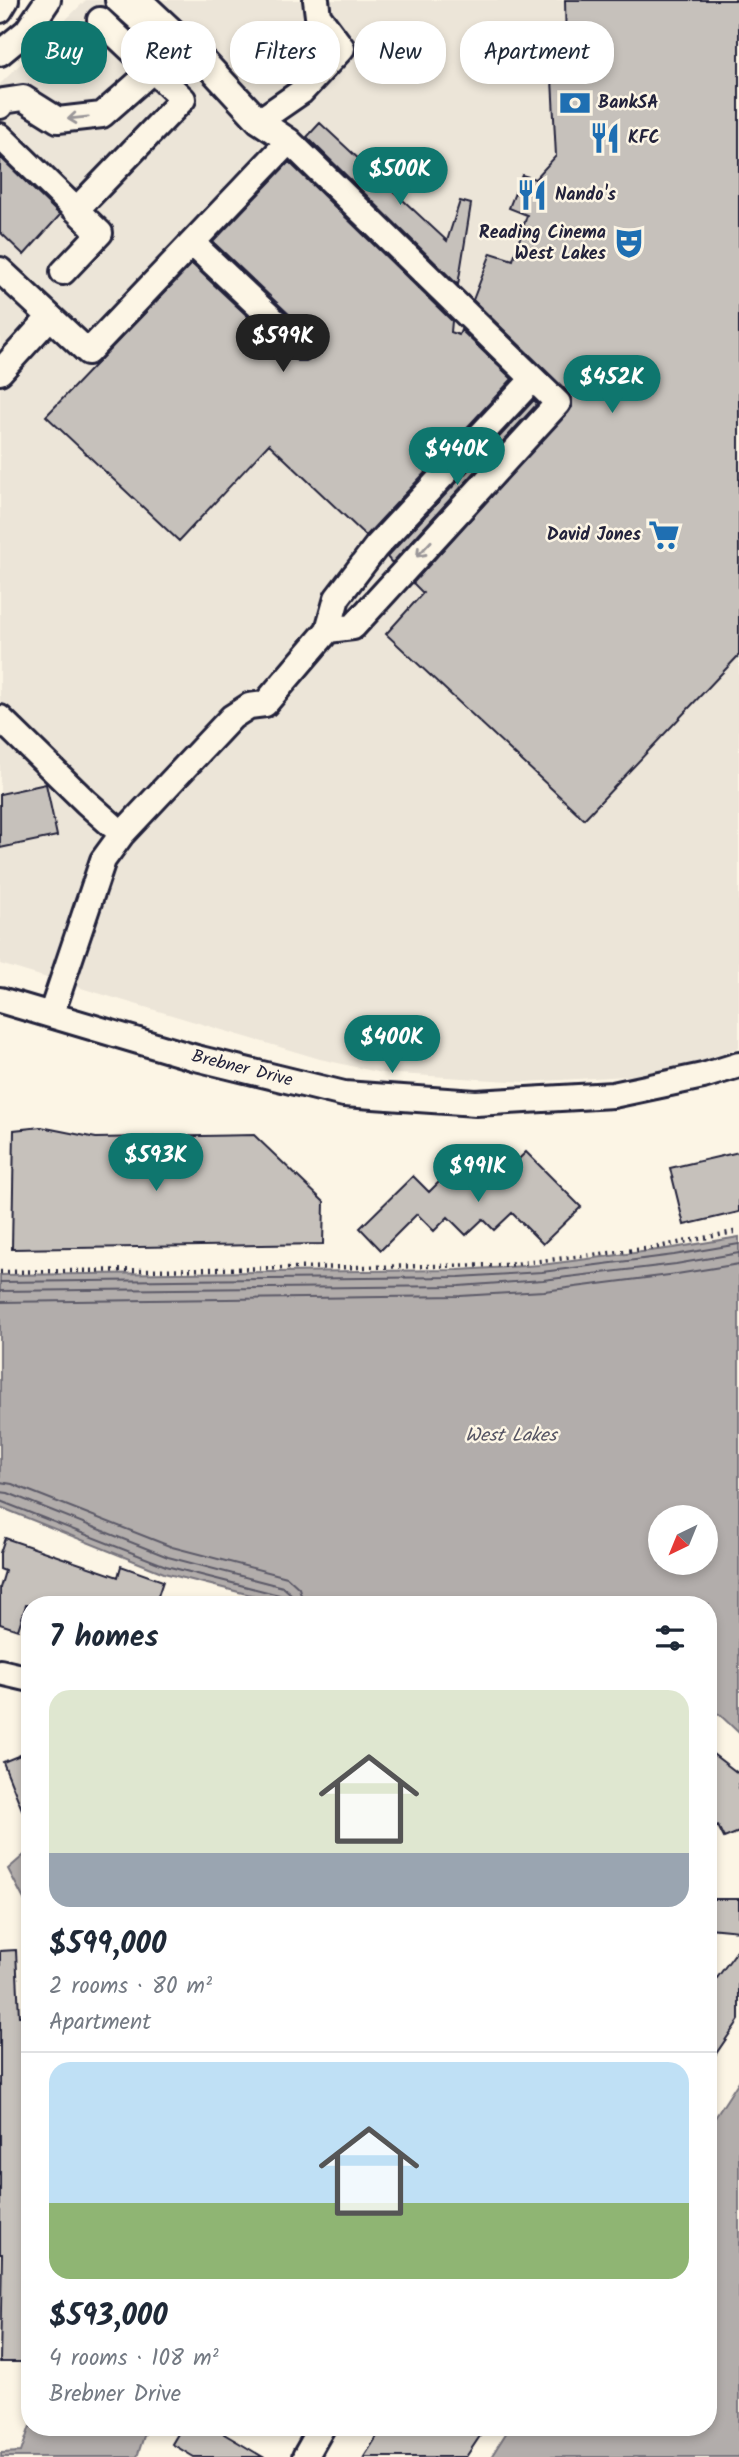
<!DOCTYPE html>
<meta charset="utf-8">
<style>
:root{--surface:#fff;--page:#f6f6f7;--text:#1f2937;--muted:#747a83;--line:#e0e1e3;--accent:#0f766e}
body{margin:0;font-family:Kalam,sans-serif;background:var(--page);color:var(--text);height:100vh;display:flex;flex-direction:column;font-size:26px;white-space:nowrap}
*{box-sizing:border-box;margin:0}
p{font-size:23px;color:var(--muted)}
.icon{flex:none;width:38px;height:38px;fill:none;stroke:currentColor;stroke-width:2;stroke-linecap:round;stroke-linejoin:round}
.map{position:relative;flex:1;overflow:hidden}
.panel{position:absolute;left:21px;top:1596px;width:696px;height:840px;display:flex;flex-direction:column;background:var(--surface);border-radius:28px;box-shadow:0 4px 10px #0003}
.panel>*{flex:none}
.guide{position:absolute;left:21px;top:21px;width:698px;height:63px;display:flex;gap:14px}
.needle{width:46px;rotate:223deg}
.controls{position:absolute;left:648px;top:1505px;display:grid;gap:14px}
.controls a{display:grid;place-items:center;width:70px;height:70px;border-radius:50%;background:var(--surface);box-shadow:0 4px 10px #0003;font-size:35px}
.price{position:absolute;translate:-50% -60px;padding:0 16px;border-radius:24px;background:var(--accent);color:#fff;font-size:23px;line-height:46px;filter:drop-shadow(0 2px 4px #0008)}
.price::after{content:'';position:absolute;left:50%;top:42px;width:21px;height:16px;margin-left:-10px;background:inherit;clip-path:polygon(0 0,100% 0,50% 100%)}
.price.active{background:#222;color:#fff}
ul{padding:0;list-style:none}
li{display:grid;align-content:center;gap:14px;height:371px;padding:0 28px}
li+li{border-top:2px solid var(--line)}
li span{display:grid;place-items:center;height:217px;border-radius:21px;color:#555}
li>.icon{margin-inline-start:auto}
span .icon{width:126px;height:126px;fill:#fffc;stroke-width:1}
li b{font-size:30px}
h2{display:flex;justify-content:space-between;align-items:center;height:84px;padding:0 28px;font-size:30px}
.chip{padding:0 24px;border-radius:28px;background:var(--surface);box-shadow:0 4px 10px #0003;font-size:24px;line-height:63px}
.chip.active{background:var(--accent);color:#fff}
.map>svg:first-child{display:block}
.built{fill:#ece5d8}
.water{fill:#b2adab;stroke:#78757e;stroke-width:2;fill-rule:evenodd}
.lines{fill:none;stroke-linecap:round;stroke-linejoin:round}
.shore{stroke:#5c5a68;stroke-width:2}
.building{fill:#c6c1bb;stroke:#22223b;stroke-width:2}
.minor-casing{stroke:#22223b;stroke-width:30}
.path{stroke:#22223b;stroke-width:4.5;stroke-dasharray:2 5;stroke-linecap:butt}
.minor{stroke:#fcf5e5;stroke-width:24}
.oneway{stroke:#9a9698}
.labels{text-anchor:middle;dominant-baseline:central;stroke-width:5;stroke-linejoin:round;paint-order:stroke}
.poi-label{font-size:18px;font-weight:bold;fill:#22223b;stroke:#fcf5e5;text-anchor:start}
.street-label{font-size:18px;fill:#22223b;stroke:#fcf5e5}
.water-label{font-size:19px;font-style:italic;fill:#545362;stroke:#fcf5e5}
</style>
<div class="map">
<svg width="739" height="2457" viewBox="0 0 739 2457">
<rect width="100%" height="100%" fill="#fcf5e5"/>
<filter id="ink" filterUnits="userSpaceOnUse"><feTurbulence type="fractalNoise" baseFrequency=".0143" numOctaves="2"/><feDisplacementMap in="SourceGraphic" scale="14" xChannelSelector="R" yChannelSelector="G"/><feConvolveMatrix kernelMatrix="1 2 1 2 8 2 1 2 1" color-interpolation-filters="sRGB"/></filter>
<g filter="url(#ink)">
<path class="built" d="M 86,0 L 739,0 L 739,1048 L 696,1063 L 644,1075 L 526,1082 L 382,1073 L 320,1059 L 0,964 L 0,84 Z"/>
<path class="water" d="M 739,1237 L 739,1733 L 719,1714 L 709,1712 L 709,1605 L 290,1605 L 164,1573 L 0,1507 L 0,1275 L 458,1270 L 541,1265 L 673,1248 ZM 705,1517 L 705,1563 L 660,1563 L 660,1517 Z
M 30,1850 L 30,1911 L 8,1869 Z
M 739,2081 L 739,2457 L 491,2457 L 510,2427 L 709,2427 L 709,2127 Z
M 30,2426 L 30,2427 L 147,2427 L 137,2457 L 1,2457 L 1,2453 L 21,2452 Z"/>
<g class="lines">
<path class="shore" d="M 0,1282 L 459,1277 L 542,1272 L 674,1255 L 739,1244
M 0,1291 L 459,1286 L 543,1280 L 676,1264 L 739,1253
M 0,1302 L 460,1296 L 544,1291 L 677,1274 L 739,1264
M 0,1482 L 12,1484 L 172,1547 L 287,1577 L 299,1588 L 304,1605
M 0,1492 L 8,1493 L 168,1557 L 283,1587 L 291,1594 L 293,1605
M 0,1501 L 166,1566 L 279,1595 L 283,1598 L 284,1605"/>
</g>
<path class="building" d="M 565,0 L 739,0 L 739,655 L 584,819 L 386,634 L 423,593 L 413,583 L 572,407 L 572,399 L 568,392 L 473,300 L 491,253 L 513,260 L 527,215 L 509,208 L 522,175 L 535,179 L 556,156 L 552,79 L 573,78 L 580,75 L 585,69 L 587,62 L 584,55 L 578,50 L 566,48 Z
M 320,123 L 447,241 L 460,201 L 471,204 L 458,285 L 307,137 Z
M 0,157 L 60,215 L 24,255 L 0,232 Z
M 289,162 L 452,321 L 451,332 L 459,335 L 461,330 L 512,379 L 366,536 L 269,444 L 179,541 L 46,416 L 192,264 L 292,358 L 298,361 L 306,361 L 313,357 L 316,343 L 312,336 L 213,242 Z
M 534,400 L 537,404 L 392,563 L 387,557 Z
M 46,784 L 57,836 L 0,848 L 0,794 Z
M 41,1127 L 96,1138 L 254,1135 L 324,1202 L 323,1244 L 12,1249 L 14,1130 Z
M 526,1152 L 581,1207 L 543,1244 L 512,1213 L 494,1230 L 483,1219 L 466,1235 L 448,1217 L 434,1231 L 417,1214 L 381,1250 L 360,1228 L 413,1176 L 429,1192 L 446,1175 L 458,1186 L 475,1169 L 491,1186 Z
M 739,1152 L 739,1212 L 684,1225 L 670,1168 Z
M 5,1538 L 118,1577 L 121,1566 L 163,1581 L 155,1605 L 26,1605 L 18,1630 L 0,1624 L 0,1588 L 5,1571 L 0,1569 L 0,1553 Z
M 30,1751 L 30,1827 L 29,1827 L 3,1762 Z
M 709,1751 L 739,1774 L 739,1832 L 724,1838 L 718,1826 L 709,1834 Z
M 709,1899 L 739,1899 L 739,1931 L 709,1928 Z
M 739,1948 L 739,2020 L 709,2064 L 709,1973 L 717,1978 Z
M 16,1950 L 19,2016 L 30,2016 L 29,2362 L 0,2362 L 2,2254 L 0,2254 L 0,1951 Z
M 182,2427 L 228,2427 L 224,2434 L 263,2457 L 194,2457 L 172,2444 Z
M 383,2427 L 486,2427 L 466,2457 L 364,2457 Z"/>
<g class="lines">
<defs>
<path id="minor" d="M 118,0 L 148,27
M 139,0 L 199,56 L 259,121 L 289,141 L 558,403 L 353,627 L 328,630
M 0,10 L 6,0
M 100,20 L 138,56
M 0,53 L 27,31 L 48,0
M 521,65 L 572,63
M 0,106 L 3,101 L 23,98 L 58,120 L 102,115 L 153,70
M 259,121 L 301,92 L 342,48 L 318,16 L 316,0
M 0,136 L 76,210
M 192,243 L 302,347
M 0,270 L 88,352 L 289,141
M 63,272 L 100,233 L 76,210 L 183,99 L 138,56 L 156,35
M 0,372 L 50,317
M 0,718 L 86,802 L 122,834
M 0,1000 L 196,1058 L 344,1094 L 476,1103 L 613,1095 L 703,1076 L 739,1065
M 51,1015 L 103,860 L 122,834 L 232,717 L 249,706 L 265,704 L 328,630 L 337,598 L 376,547 L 533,379
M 0,1672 L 30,1679
M 305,2457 L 322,2427"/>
</defs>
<use href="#minor" class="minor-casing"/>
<path class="path" d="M 0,1272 L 506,1265 L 653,1248 L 739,1231"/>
<use href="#minor" class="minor"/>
</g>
<defs><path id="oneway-shaft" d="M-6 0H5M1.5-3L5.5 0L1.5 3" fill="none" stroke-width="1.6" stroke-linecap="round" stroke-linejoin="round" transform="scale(1.75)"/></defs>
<g class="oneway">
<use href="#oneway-shaft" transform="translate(78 118) rotate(174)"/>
<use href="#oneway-shaft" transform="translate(424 549) rotate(133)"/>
</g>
</g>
<defs>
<symbol id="bank-bare" viewBox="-9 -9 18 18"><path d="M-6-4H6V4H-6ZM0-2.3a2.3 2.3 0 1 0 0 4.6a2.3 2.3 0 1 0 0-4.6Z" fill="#1f6fb2" stroke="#fcf5e5" stroke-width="2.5" paint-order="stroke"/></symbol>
<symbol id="restaurant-bare" viewBox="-9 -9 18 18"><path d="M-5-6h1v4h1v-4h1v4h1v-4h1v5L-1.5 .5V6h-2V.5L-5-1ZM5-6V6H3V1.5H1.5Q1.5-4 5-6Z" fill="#1f6fb2" stroke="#fcf5e5" stroke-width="2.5" paint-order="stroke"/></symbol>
<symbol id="theatre-bare" viewBox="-9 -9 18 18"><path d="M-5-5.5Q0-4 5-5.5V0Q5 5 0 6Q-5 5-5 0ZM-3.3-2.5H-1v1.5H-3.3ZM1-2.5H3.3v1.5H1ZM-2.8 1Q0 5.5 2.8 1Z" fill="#1f6fb2" stroke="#fcf5e5" stroke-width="2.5" paint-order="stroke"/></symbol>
<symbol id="supermarket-bare" viewBox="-9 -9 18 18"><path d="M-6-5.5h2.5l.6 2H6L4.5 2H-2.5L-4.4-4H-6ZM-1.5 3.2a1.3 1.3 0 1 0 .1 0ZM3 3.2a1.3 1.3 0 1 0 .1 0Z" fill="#1f6fb2" stroke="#fcf5e5" stroke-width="2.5" paint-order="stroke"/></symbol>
</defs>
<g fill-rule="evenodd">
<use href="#bank-bare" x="553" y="81" width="44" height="44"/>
<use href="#restaurant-bare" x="583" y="116" width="44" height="44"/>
<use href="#restaurant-bare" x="510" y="173" width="44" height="44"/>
<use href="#theatre-bare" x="607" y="221" width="44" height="44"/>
<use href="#supermarket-bare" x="642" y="513" width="44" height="44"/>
</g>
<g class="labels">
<g class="poi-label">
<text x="598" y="103">BankSA</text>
<text x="628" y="138">KFC</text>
<text x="555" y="195">Nando's</text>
<text x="606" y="233" text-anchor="end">Reading Cinema<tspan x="606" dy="21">West Lakes</tspan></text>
<text x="641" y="535" text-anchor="end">David Jones</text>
</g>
<g class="street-label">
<text transform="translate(242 1069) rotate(14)">Brebner Drive</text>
</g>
<g class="water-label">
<text x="511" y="1436">West Lakes</text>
</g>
</g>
</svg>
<div class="controls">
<a><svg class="needle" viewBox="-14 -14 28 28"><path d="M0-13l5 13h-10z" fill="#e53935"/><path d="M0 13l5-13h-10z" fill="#747a83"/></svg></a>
</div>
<b class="price" style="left:400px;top:207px">$500K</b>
<b class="price active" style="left:283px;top:374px">$599K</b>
<b class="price" style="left:612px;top:415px">$452K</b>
<b class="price" style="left:457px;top:487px">$440K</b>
<b class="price" style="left:392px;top:1075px">$400K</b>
<b class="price" style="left:156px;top:1193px">$593K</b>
<b class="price" style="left:478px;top:1204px">$991K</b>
<div class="guide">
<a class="chip active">Buy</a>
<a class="chip">Rent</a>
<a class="chip">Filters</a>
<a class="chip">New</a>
<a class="chip">Apartment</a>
</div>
<section class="panel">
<h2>7 homes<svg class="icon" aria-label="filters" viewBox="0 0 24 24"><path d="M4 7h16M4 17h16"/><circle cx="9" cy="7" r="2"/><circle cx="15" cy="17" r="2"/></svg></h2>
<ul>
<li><span style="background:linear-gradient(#dfe7d0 75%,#9aa5b1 0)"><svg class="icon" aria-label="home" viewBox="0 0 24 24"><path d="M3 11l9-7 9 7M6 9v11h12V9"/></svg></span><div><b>$599,000</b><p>2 rooms · 80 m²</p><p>Apartment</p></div></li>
<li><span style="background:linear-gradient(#bfe0f5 65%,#8fb573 0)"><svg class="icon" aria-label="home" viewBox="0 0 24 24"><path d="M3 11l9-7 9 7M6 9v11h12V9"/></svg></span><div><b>$593,000</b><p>4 rooms · 108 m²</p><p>Brebner Drive</p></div></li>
</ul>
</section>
</div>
